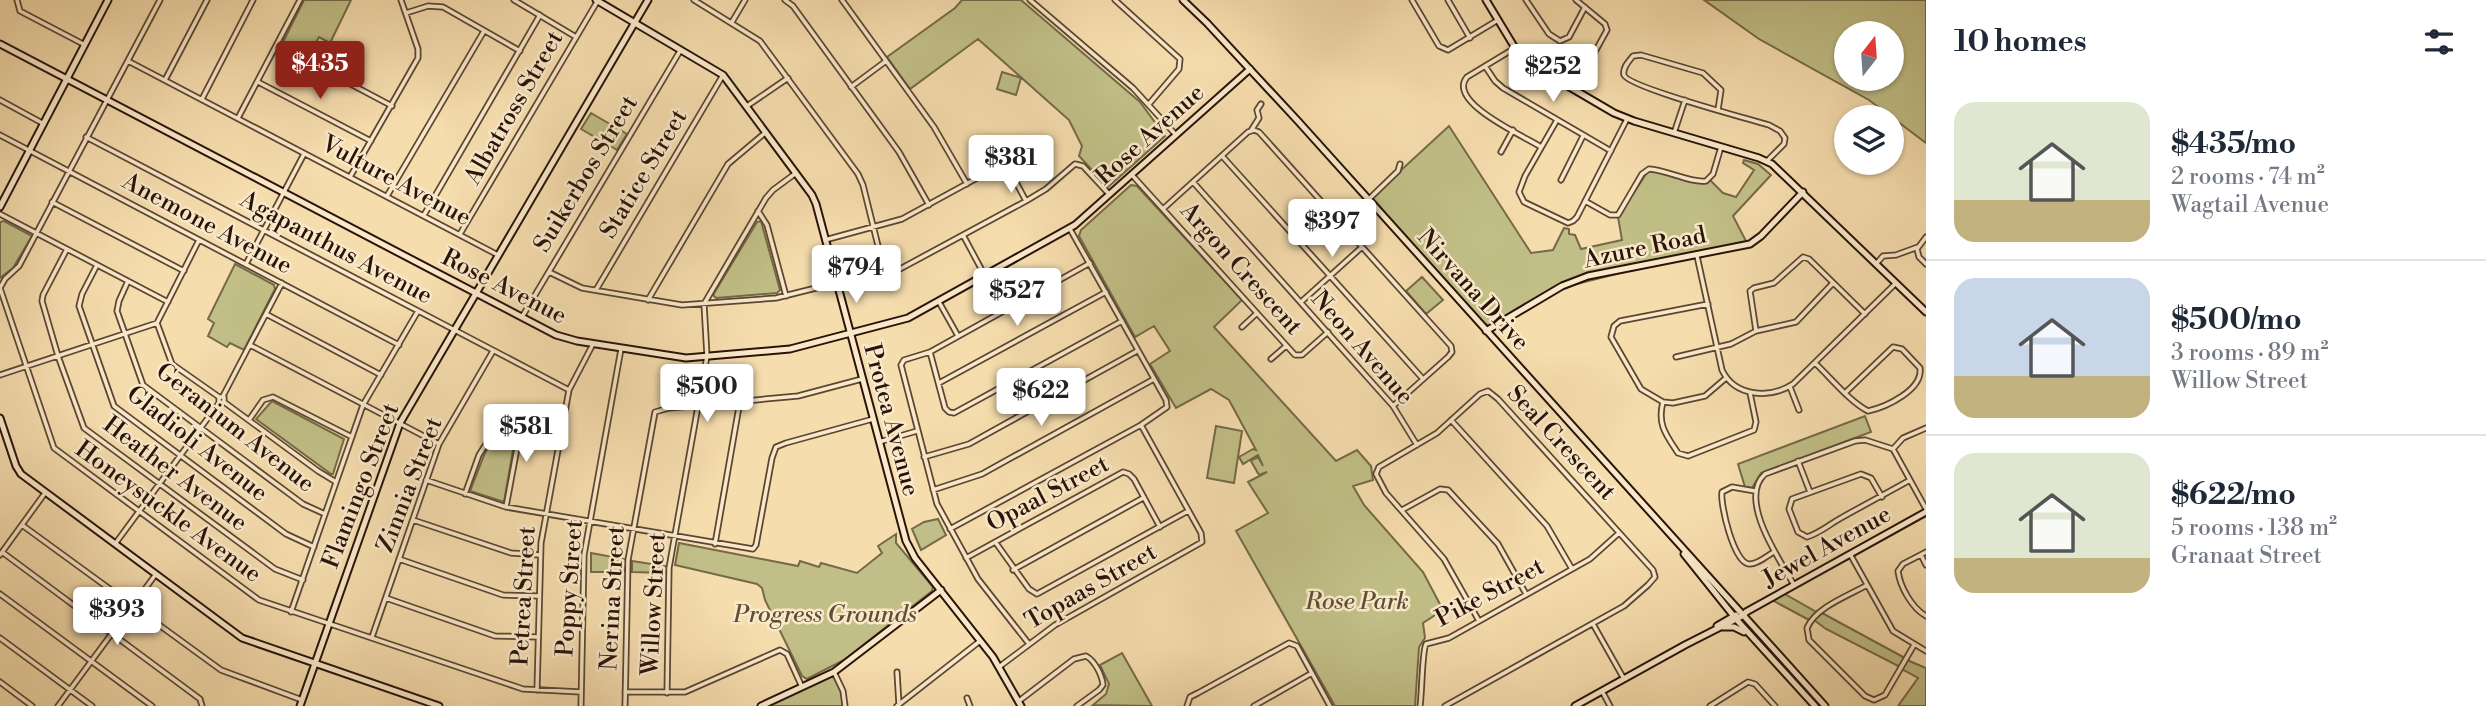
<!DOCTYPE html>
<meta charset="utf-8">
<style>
:root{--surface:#fff;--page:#f2f2f3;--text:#1f2937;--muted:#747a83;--line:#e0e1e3;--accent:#8f2418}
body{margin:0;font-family:"Libre Bodoni",serif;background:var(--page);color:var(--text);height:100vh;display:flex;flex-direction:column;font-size:26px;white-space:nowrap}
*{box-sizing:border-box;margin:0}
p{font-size:23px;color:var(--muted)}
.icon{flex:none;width:38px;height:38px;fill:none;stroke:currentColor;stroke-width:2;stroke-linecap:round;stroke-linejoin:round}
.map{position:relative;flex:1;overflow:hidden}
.panel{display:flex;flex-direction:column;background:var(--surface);width:560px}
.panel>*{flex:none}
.needle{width:46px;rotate:17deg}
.buttons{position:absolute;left:1834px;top:21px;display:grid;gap:14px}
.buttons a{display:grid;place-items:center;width:70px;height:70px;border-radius:50%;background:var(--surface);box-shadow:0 2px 5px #0004;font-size:35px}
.price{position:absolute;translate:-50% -60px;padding:0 16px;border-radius:7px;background:#fff;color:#222;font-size:23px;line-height:46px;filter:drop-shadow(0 2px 4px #0008)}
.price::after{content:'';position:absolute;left:50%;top:42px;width:21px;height:16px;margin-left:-10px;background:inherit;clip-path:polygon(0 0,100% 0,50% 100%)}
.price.selected{background:var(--accent);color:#fff}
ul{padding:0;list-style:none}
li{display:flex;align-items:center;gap:21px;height:175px;padding:0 28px}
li+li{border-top:2px solid var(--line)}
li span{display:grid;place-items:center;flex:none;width:196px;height:140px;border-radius:21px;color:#555}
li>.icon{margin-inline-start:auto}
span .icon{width:84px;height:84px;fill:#fffc;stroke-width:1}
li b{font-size:30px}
h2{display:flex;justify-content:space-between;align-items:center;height:84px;padding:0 28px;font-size:30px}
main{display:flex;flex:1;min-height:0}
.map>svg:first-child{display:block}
.green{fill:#c1bf87;stroke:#756948;stroke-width:2;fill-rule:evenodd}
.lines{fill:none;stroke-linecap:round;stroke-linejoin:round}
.street-casing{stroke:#5c4632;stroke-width:7}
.secondary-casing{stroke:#291308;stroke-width:9}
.street{stroke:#f9e9ca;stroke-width:3.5}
.secondary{stroke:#f9e9ca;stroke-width:5}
.labels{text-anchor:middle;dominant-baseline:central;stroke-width:5;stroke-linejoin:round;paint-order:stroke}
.street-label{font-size:24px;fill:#291308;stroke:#f9e9ca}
.park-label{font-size:24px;font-style:italic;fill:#5e4f34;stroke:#f9e9ca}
</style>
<main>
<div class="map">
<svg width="1926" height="706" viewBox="0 0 1926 706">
<rect width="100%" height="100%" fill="#f6ddae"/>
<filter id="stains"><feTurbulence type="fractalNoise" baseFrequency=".00286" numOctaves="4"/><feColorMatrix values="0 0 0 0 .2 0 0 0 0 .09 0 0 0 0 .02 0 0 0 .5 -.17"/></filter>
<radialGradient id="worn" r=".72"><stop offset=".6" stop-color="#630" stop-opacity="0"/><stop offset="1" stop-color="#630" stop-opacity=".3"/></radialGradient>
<path class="green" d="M 304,0 L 351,0 L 330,43 L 319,37 L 308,57 L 285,45 L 283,42 Z
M 962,0 L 1021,0 L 1140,102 L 1165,136 L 1108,187 L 1079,156 L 1082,146 L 1069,120 L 978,39 L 910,89 L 887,57 L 955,8 Z
M 1704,0 L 1926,0 L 1926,143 L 1869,100 L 1759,39 ZM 1892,33 L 1892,79 L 1846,79 L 1846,33 Z
M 1002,72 L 1021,78 L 1016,95 L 997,89 Z
M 591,113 L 627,134 L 617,150 L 581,129 Z
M 1449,126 L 1531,253 L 1553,250 L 1564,228 L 1569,229 L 1569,234 L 1575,235 L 1581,249 L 1622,240 L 1618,217 L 1648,171 C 1666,171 1697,188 1710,180 L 1723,193 L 1736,197 L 1754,170 L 1743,163 L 1744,160 L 1758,164 L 1771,175 L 1733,216 L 1746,241 L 1553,290 L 1489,326 L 1483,323 L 1373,199 L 1374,195 Z
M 1131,185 L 1137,186 L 1242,300 L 1214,327 L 1336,461 L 1357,450 L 1371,466 L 1373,480 L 1353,486 L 1364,505 L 1423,572 L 1443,610 L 1423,623 L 1425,638 L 1419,647 L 1415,706 L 1335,706 L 1236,531 L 1268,513 L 1248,482 L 1267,472 L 1259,475 L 1251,461 L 1258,457 L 1263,466 L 1258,455 L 1243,464 L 1239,457 L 1253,449 L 1256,450 L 1229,400 L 1211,389 L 1176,408 L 1150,364 L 1170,351 L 1154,326 L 1135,337 L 1079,236 L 1081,230 Z
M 4,221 L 32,236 L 13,268 L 0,278 L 0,222 Z
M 761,221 L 780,290 L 777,293 L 716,298 L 713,295 L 757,222 Z
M 235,264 L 274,285 L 275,289 L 244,350 L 230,343 L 227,347 L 208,336 L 214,323 L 208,319 Z
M 1422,277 L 1443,300 L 1426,314 L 1406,291 Z
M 1020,380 L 1034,405 L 1015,415 L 1001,389 Z
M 272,401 L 344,439 L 333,474 L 331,474 L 256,419 Z
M 1865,416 L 1871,432 L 1761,473 L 1752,488 L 1745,487 L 1738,464 Z
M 508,418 L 518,421 L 504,502 L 470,491 L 485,453 L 504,420 Z
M 1216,426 L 1242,431 L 1234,483 L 1207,478 Z
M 938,519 L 946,535 L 921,550 L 912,529 L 924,522 Z
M 896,534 L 896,543 L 933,587 L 932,591 L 844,660 L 807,679 L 802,676 L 765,600 L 762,588 L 757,584 L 675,565 L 679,543 L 798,566 L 800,561 L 819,567 L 821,563 L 857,573 L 882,553 L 878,546 Z
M 591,553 L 624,559 L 624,572 L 591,572 Z
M 632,561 L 665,566 L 665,573 L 632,572 Z
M 1783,593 L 1818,613 L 1809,620 L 1772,600 Z
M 1822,613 L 1905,658 L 1900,667 L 1826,629 L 1814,620 Z
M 1122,653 L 1152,706 L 1093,705 L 1106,694 L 1109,684 L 1100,665 Z
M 1907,660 L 1926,668 L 1926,706 L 1898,706 L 1918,678 L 1902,669 Z
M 830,676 L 835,678 L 842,693 L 843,706 L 765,706 Z"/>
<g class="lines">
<defs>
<path id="street" d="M 17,0 L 20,11 L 85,45
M 160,0 L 19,266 L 5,279 L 0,288 L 54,448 L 259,600 L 523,689 L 581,692
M 514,0 L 576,37
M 694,0 L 760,41 L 858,174 L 863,185 L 883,266 L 887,271 L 900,269 L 1026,201 L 1046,189 L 1075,164 L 1083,166 L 1109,194
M 785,0 L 793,6 L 899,152 L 929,205
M 842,0 L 934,127 L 967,184
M 1030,0 L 1133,88 L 1176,135
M 1115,0 L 1180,59 L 1179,69 L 1149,104
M 1412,0 L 1439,46 L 1448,50 L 1498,20
M 1448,0 L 1470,38
M 1526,0 L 1549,34 L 1560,41 L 1569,37 L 1585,7
M 406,13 L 428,6 L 443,7 L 520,51
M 732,22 L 745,0
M 277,45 L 392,106
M 1515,48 L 1467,77 C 1446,102 1524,136 1541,147
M 128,61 L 498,255
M 1485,66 L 1495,81 L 1503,88 L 1611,151
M 165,80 L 207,0
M 258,82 L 371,141
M 851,87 L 886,61
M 1574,90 L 1607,30 L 1605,24 L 1576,0
M 202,99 L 253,0
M 0,100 L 44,124
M 747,106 L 788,78
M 1718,110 L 1721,90 L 1703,73 L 1641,55 L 1633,56 C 1629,61 1622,68 1624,75 C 1628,87 1749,119 1769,125 L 1780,131 L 1785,138 L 1784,144 L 1767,161
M 238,118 L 300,0
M 1557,120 L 1525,176 L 1519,192 L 1524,202 L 1568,223 L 1573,221 L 1577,217 L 1627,119
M 1252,129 L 1259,118 L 1257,110 L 1261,104
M 1674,133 L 1685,100
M 0,135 L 399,345
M 86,137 L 569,390
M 1501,152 L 1513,130
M 1223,157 L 1423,379
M 1132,175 L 1295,355 L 1302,355 L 1328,332
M 350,177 L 418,58 L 418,49 L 401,0
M 1561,180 L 1583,136
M 1193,182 L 1393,406 L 1417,445
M 387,196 L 484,31
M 1368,200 L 1398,171 L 1400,164
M 1585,201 L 1610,215 L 1618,215 L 1642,174 L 1649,169 C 1667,170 1690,183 1706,181 L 1713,174 L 1721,147
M 52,202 L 184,271
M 1163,209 L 1248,132 L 1254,130 L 1259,132 L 1451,346 L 1452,352 L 1448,357 L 1393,406
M 758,211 L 767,225 L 786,296
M 0,214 L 168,302
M 424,215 L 540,15
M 460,234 L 597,2
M 963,235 L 985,276
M 1926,237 L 1917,249 L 1919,257 L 1926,264
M 199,240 L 157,323 L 172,364 L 219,397
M 825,240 L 902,219 L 1001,165 L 1009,169 L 1026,201
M 67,249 L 43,295 L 42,301 L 58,356 L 84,428 L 275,569 L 303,580
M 1697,256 L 1722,370 C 1735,397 1770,399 1793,384 L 1896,283
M 246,264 L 304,154
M 1876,264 L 1883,256 L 1896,255 L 1918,247
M 97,265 L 82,294 L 79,306 L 114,406 L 286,534 L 314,547
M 549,272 L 582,288 L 682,305 L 776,298 L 836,283
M 128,281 L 119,301 L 117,311 L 143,385 L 303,504 L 325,514
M 596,290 L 723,75
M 648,300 L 728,164 L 766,132
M 939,302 L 958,336
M 1301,302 L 1362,247
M 1708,304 L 1620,321 L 1614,326 L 1611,337 L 1641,389 L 1663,402 L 1673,403 L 1705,396 L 1726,378
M 266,314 L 381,375
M 522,317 L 680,51
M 1242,327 L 1257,313
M 1756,331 L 1750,291 L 1754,288 L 1774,283 L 1803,257 L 1809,259 L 1865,314
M 250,345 L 439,444
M 930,352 L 945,408 L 949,412 L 954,413 L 1122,321
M 1676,357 L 1731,344 L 1756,331 L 1796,322 L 1833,283
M 1271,359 L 1286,346
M 1815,363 C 1830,377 1850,402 1868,411 C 1886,407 1923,390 1920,368 L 1902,349 L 1893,347 L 1846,392
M 0,375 L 157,323
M 939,383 L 1106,292
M 1790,387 L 1799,410
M 223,396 L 282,283
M 224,402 L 224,397 L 219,397 L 219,403 L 224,402 L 318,471 L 336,482
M 1663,402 C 1657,424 1666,435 1678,453 L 1688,456 L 1754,430 L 1756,422 L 1750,393
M 249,420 L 263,400 L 273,397 L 352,437
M 1451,420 L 1547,526 L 1572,569
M 879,442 L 917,431
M 1893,449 L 1903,438 L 1926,428
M 924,457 L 969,444 L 1137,351
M 1798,461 L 1810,492
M 426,480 L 506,507 L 753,549 L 756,545 L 772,458 L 776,447 L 786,443 L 873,419
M 933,490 L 982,474 L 1154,379
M 1755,491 L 1732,487 L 1722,492 C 1720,505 1734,563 1749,564 C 1757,565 1768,555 1774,552
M 465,494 L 479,455 L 504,416 L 516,415 L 563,424
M 1882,497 L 1871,478 L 1861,474 L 1792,499 L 1789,509 L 1798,532 L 1807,537 C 1820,533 1830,524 1841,518 C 1864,505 1887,493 1910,480
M 506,507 L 523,416
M 1402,510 L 1440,489 L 1448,490 L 1498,544 L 1526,594
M 413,520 L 511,553 L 540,555
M 22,525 L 221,670 L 302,700
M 950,529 L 1141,425 L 1167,407 L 1166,400 L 1070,229
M 996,543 L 1029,589 L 1037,594 L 1188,511
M 115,544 L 219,403
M 715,544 L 740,401
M 2,552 L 200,699 L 202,706
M 1926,552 L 1903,564 L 1898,571 C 1900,587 1912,608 1926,616
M 1850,554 L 1893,631 L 1926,651
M 0,555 L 45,493
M 1921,555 L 1926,565
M 966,558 L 1123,472 L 1129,474 L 1134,479 L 1160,527
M 399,559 L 503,595 L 539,596
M 1013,570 L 1143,498
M 1794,585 C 1780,560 1737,499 1765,474 L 1855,441 L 1865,440 L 1893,449 L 1926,509
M 1867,585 C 1848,596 1816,607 1807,628 L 1809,640 L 1865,696 L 1874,700 L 1885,695 L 1914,645
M 0,594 L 152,706
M 386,598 L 495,636 L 538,637
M 291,612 L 363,405 L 418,311
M 1593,624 L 1624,679
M 372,637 L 439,444 L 493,351
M 0,638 L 92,706
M 1029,644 L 978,579 L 937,504 L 901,365 L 904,360 L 930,352 L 1090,263
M 999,667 L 1055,625 L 1202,542 L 1201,533 L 1141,425
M 834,672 L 843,691 L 845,706
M 897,672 L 899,705
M 0,682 L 32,706
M 537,690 L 541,543 L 569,390 L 593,344
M 1602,691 L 1610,706
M 625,692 L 685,692 L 780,650 L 787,654 L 802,687
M 667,693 L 669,568 L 707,356 L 704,304 L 766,198 L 773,190 L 796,173
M 967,698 L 970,706
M 1019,701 L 1074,659 L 1086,656 C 1095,661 1102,675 1103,685 L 1099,690 L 1077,706
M 58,706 L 156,574
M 581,706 L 584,555 L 621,349
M 625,706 L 628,560 L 655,412 L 669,408 L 798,396 L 862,379
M 897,706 L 980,641
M 1187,706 L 1190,697 L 1198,693 L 1289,643 L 1297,646 L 1330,706
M 1254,706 L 1312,673
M 1420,706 C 1422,694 1422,651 1426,644 L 1449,638 L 1590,559 L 1619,533
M 1445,706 L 1624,606 L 1648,585 L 1655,577 L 1653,570 L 1498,399 L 1488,391 L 1480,394 L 1437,433 L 1379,467 L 1376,474 L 1386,493 L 1444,559 L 1479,621
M 1710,706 L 1748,682 L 1755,684 L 1775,706"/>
<path id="secondary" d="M 596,0 L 723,75 L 812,195 L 816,204 L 906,541 L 915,558 L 993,657 L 1021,706
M 1183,0 L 1207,23 L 1297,120 L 1825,706
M 1486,0 L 1515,48 L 1527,62 L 1614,113 L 1634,121 L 1759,158 L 1772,164 L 1926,312
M 0,44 L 556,335 L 577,341 L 686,358 L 790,349 L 908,318 L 1075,225 L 1250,69
M 0,207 L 108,0
M 1486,331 L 1562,286 L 1588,276 L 1750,244 L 1761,236 L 1803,192
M 0,418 L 16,466 L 21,474 L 242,638 L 439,706
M 1684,554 L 1736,619 L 1815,706
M 1717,626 L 1736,615
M 1723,627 L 1734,627 L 1744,632
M 1683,646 L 1744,615 L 1746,612 L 1926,512
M 300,706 L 400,423 L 648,0
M 761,706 L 834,672 L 941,590
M 1575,706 L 1685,645"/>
</defs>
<use href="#street" class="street-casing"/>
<use href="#secondary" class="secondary-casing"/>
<use href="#street" class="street"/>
<use href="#secondary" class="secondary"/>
</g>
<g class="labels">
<g class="street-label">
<text transform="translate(514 108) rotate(-60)">Albatross Street</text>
<text transform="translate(1150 135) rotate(-42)">Rose Avenue</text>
<text transform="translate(586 174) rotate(-59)">Suikerbos Street</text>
<text transform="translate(644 174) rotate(-59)">Statice Street</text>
<text transform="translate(396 181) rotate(28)">Vulture Avenue</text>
<text transform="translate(207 224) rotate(28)">Anemone Avenue</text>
<text transform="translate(336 248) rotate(28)">Agapanthus Avenue</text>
<text transform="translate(1645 248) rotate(-12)">Azure Road</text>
<text transform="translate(1241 269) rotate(48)">Argon Crescent</text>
<text transform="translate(504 287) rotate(27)">Rose Avenue</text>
<text transform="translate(1473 290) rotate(48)">Nirvana Drive</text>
<text transform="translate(1362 348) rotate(49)">Neon Avenue</text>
<text transform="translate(891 420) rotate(75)">Protea Avenue</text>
<text transform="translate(235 428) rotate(38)">Geranium Avenue</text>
<text transform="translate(1561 443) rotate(47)">Seal Crescent</text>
<text transform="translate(197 444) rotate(38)">Gladioli Avenue</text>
<text transform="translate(175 474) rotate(37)">Heather Avenue</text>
<text transform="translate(410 485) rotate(-69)">Zinnia Street</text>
<text transform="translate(361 486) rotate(-69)">Flamingo Street</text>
<text transform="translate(1048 494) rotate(-28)">Opaal Street</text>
<text transform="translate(168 512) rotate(36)">Honeysuckle Avenue</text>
<text transform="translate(1827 547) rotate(-29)">Jewel Avenue</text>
<text transform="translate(1091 587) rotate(-30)">Topaas Street</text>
<text transform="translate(570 588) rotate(-86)">Poppy Street</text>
<text transform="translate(1490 593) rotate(-28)">Pike Street</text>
<text transform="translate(524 596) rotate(-87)">Petrea Street</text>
<text transform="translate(613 598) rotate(-87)">Nerina Street</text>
<text transform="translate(654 604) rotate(-87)">Willow Street</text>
</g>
<g class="park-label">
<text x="1357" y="602">Rose Park</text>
<text x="825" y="615">Progress Grounds</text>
</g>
</g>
<rect width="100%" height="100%" filter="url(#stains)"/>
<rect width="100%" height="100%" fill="url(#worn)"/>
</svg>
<div class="buttons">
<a><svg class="needle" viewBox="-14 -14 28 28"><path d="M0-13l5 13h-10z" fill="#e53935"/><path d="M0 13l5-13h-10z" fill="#747a83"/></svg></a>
<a><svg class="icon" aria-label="layers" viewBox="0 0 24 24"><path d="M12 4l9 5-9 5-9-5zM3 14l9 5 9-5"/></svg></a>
</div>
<b class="price selected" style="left:320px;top:101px">$435</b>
<b class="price" style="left:1553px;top:104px">$252</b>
<b class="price" style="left:1011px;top:195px">$381</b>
<b class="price" style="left:1332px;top:259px">$397</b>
<b class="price" style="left:856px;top:305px">$794</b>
<b class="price" style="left:1017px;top:328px">$527</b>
<b class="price" style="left:707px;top:424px">$500</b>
<b class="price" style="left:1041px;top:428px">$622</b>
<b class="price" style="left:526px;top:464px">$581</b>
<b class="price" style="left:117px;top:647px">$393</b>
</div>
<section class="panel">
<h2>10 homes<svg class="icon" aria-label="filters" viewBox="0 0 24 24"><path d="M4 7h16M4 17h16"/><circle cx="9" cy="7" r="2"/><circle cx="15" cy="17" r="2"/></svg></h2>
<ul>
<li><span style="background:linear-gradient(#dfe7d0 70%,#c2b280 0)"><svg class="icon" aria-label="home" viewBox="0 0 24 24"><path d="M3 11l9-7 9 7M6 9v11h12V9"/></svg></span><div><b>$435/mo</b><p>2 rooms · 74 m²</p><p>Wagtail Avenue</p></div></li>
<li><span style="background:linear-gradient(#c9d6e8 70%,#c2b280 0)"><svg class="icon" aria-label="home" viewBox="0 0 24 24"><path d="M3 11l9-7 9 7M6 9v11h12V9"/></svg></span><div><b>$500/mo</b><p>3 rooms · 89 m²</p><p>Willow Street</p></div></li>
<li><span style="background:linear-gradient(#dfe7d0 75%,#c2b280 0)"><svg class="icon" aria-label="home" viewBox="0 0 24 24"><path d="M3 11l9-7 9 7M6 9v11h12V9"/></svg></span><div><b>$622/mo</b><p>5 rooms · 138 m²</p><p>Granaat Street</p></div></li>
</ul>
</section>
</main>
